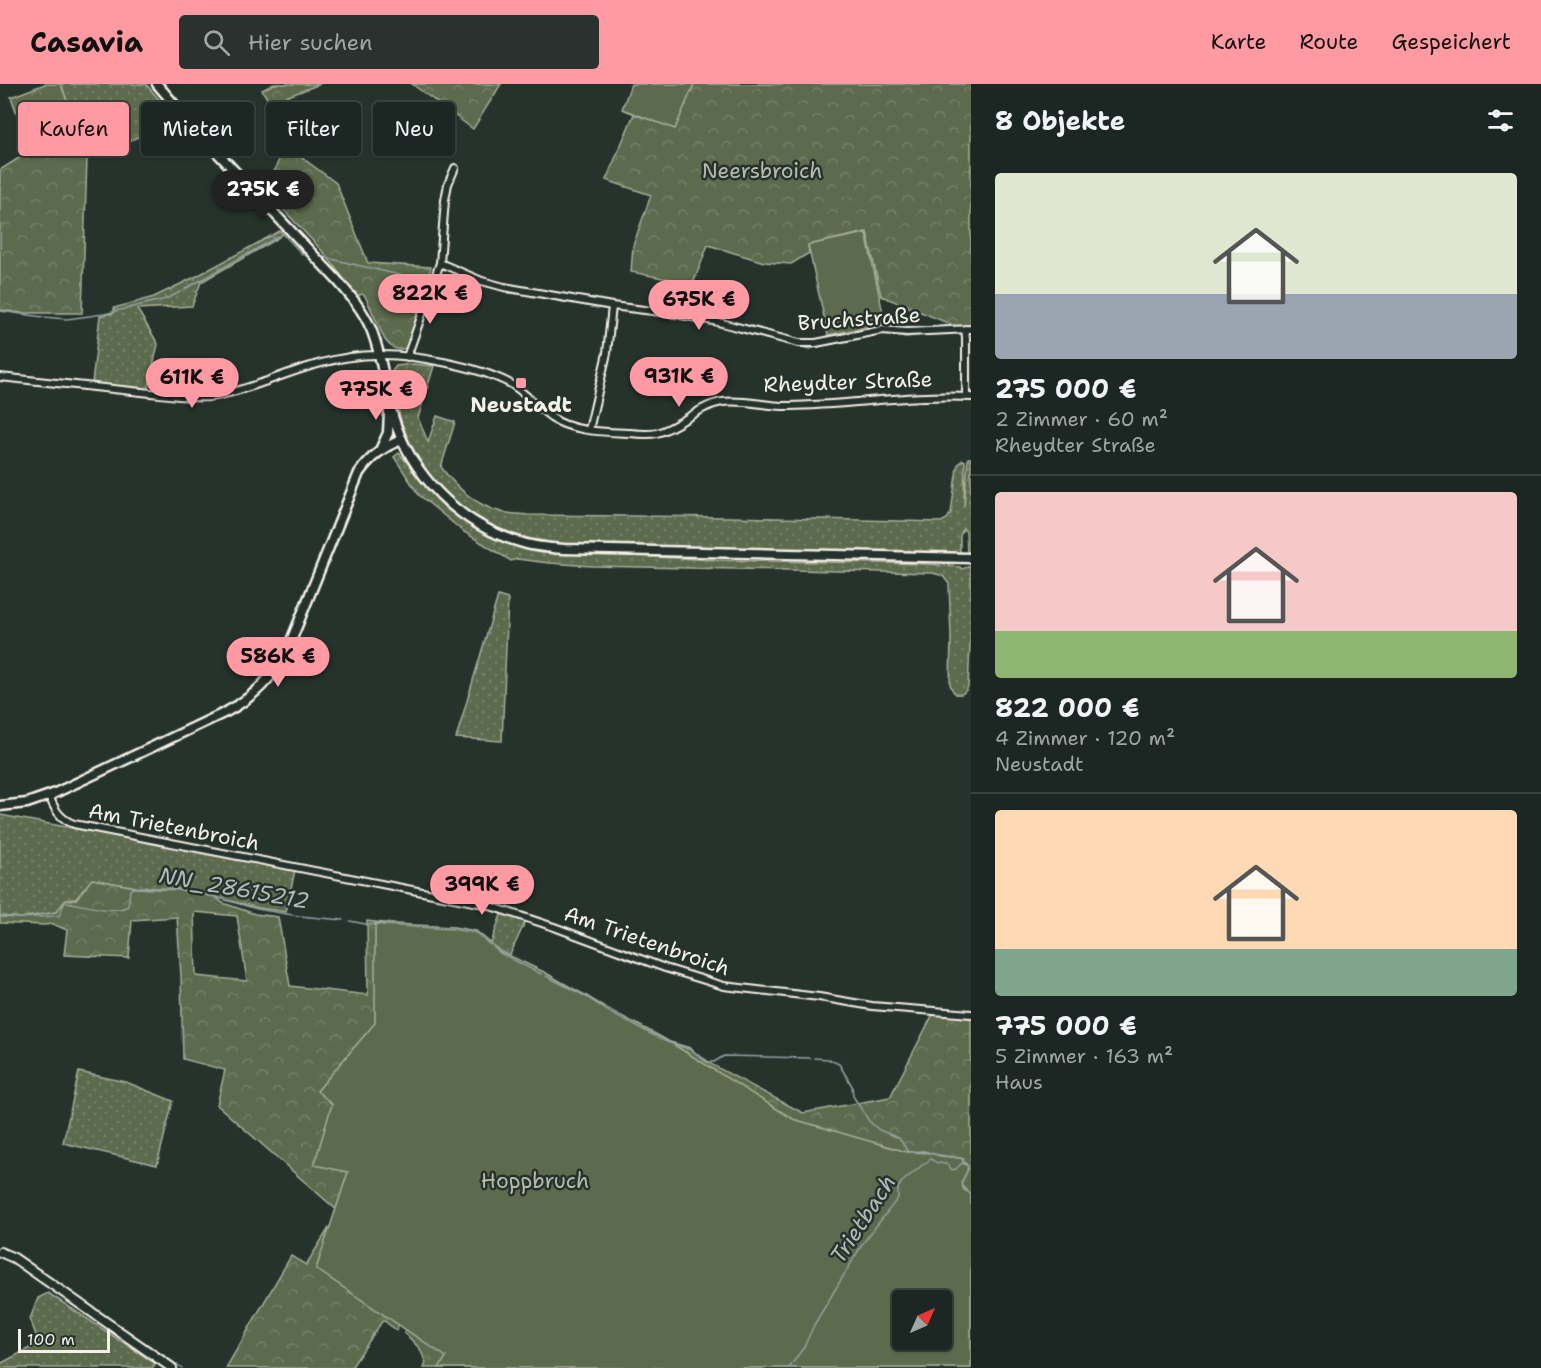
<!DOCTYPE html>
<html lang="de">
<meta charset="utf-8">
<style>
:root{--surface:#1c2622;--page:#29322f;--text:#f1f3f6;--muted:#a0a5a5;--line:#3a4340;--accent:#ff9aa2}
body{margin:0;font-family:"Shantell Sans",sans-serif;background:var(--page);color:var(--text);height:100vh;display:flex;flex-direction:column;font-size:22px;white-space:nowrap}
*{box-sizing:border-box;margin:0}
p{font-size:20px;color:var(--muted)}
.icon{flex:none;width:33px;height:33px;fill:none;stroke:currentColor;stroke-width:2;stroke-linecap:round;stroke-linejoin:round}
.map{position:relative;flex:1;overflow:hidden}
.panel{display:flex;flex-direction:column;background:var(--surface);width:570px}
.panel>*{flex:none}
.banner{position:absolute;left:18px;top:18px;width:570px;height:54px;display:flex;gap:12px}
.needle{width:39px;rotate:45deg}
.fabs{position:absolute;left:892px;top:1206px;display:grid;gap:12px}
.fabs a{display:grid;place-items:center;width:60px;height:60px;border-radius:6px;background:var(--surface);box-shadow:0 2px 4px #0004,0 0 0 2px var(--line);font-size:30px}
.scale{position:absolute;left:18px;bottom:15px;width:92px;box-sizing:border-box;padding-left:6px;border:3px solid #f4f1e8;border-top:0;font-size:16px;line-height:21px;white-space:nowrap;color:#f4f1e8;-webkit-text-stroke:4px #26332d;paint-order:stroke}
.price{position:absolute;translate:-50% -51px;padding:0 14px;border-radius:21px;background:var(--accent);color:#111;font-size:20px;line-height:39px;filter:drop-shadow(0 2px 3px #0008)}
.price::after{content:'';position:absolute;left:50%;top:36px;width:18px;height:14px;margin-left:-9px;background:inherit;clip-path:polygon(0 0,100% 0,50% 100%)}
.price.selected{background:#222;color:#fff}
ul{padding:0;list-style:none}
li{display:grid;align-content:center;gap:12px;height:318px;padding:0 24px}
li+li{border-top:2px solid var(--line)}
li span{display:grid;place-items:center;height:186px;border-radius:6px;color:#555}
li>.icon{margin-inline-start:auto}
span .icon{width:108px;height:108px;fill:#fffc;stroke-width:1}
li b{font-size:26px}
h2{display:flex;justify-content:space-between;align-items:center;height:72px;padding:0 24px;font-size:26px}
.tag{padding:0 21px;border-radius:6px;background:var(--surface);box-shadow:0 2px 4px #0004,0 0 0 2px var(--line);font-size:21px;line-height:54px}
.tag.selected{background:var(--accent);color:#111}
header{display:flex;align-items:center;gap:36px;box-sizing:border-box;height:84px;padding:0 30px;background:var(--accent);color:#111}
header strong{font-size:28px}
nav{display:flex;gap:33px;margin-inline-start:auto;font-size:21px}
.search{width:420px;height:54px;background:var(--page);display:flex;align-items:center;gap:15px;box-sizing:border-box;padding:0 21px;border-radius:6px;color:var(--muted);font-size:22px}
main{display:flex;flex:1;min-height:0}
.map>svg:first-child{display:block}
.grass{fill:url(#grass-dots);stroke:#a8ae9a;stroke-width:1.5}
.forest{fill:url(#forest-crowns);stroke:#a8ae9a;stroke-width:1.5;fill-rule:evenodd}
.park{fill:#5c6b4d;stroke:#a8ae9a;stroke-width:1.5;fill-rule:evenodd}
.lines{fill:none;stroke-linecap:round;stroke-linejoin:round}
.stream{stroke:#90a2a2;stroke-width:1.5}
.minor-casing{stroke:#f4f1e8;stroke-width:10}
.tertiary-casing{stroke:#f4f1e8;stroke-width:12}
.secondary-casing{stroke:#f4f1e8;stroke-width:13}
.minor{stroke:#26332d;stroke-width:6}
.tertiary{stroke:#26332d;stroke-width:8}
.secondary{stroke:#26332d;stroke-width:8}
.poi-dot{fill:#ff9aa2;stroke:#26332d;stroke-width:2}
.labels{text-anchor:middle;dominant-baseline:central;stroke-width:5;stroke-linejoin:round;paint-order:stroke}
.park-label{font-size:21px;fill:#b7bbaa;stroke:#26332d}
.street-label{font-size:21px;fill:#f4f1e8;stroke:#26332d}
.poi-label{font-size:21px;font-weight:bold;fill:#f4f1e8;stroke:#26332d}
.water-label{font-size:22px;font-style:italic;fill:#b2bcba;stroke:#26332d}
</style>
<header>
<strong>Casavia</strong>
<div class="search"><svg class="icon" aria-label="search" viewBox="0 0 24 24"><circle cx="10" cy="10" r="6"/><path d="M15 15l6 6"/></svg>Hier suchen</div>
<nav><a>Karte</a><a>Route</a><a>Gespeichert</a></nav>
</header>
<main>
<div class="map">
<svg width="971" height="1284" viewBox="0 0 971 1284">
<defs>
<pattern id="grass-dots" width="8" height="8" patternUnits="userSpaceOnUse" patternTransform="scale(1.5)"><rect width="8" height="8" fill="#5c6b4d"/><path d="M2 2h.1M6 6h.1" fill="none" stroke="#748167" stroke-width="1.8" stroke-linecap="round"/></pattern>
<pattern id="forest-crowns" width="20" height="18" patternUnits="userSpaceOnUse" patternTransform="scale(1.5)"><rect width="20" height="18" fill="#5c6b4d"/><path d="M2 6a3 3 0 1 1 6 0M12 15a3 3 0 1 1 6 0" fill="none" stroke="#748167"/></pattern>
</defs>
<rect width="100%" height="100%" fill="#26332d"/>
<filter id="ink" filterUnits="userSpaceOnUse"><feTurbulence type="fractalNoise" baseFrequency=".0167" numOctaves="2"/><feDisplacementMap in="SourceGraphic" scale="12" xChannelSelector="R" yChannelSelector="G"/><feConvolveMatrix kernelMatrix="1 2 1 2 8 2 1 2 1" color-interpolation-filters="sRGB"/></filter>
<g filter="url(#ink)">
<path class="grass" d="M 61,0 L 146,0 L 177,37 L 87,74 Z
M 280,147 L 283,150 L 275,156 L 201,198 L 192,222 L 137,225 L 158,260 L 148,305 L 92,299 L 100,232 L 114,229 L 114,224 L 154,213 L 197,192 Z
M 412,280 L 434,282 L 418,334 L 428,358 L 437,332 L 455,338 L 441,383 C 455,402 474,420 498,427 C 507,430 518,430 527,431 L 729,433 L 941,438 L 947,435 L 951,429 L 957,383 L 959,379 L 963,376 L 965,377 L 964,422 L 968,374 L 971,374 L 971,469 L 967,469 L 966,448 L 963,444 L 960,452 L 960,467 L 958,469 L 568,461 C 544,457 519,454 496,444 C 452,425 418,385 402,340 C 397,324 394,307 390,290 L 396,282 Z
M 399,369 L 446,425 L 478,446 L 526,465 L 595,470 L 716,476 L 928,480 L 960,483 L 962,485 L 971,482 L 971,542 L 968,603 C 965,609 962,611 956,610 L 953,607 L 950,600 L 951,552 L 949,500 L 943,492 L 933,489 L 592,482 L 549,479 L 517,475 L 511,477 L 464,448 L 419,411 L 394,373 Z
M 498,512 L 508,515 L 502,657 L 456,654 Z
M 0,731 L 144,757 L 295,786 L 286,828 L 259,824 L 183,805 L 136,803 L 92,795 L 76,815 L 66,816 L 57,828 L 21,834 L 0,832 Z
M 502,828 L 526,836 L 509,873 L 490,862 Z
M 79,988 L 126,998 L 173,1017 L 157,1081 L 63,1059 Z
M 48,1209 L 156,1280 L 152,1284 L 0,1284 L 0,1280 L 39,1259 L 30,1235 L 38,1214 Z"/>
<path class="forest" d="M 45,0 L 61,0 L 87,74 L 82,229 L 22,229 L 0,226 L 0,86 L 30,67 L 11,13 Z
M 274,0 L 320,0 L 270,19 L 262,6 Z
M 412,0 L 501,0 L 473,45 Z
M 694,0 L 971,0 L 971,243 L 960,244 L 881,212 L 867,148 L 808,161 L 809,169 L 791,180 L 764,178 L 708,161 L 693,200 L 631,188 L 633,162 L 651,111 L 606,96 L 634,30 L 675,44 Z
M 285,61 L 336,99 L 368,179 L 431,183 L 408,262 C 400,269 391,264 385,256 L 365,212 L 362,210 L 357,212 L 325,170 L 266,107 Z
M 92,795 L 135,803 L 135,804 L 183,806 L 215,813 L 223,819 L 255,830 L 278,833 L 290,902 L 368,911 L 367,837 L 452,847 L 490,862 L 585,911 L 612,929 L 667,957 L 690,964 L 705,977 L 803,1029 L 890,1013 L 933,930 L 971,934 L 971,1284 L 424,1284 L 426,1279 L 420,1265 L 404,1248 L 414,1227 L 413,1216 L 396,1246 L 383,1236 L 351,1284 L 226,1284 L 291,1172 L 306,1181 L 339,1128 L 217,1021 L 225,986 L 183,975 L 181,892 L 177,833 L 132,836 L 129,874 L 64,871 L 67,846 L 53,840 L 44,841 L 0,839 L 0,832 L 21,834 L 56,828 L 66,816 L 76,815 ZM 194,828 L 237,832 L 247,897 L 196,892 ZM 903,1216 L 942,1216 L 942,1256 L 903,1256 Z"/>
<path class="park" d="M 631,0 L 694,0 L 675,45 L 622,25 Z
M 866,149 L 885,239 L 828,251 L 808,161 Z
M 375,839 L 454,843 L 476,847 L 500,867 L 546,889 L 610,926 L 663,954 L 793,1035 L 907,1068 L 924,1067 L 940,1072 L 961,1074 L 967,1081 L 968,1085 C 963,1099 955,1099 971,1110 L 971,1284 L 439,1284 L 446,1273 L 316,1185 L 348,1088 L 314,1081 L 332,1020 L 317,1007 L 375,939 ZM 903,1216 L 942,1216 L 942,1256 L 903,1256 Z"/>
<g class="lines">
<path class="stream" d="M 181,22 L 291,139
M 283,150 L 303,171
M 323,173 L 429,198
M 185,205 L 279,152
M 508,209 L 522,210
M 532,212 L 565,218
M 575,219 L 608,225
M 614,226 L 636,228
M 0,227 L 43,233 L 67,235 L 104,230 L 166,215 L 180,208
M 641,229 L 656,231
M 660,231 L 675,234
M 696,238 L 728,244
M 735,245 L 744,248
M 749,250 L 759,253
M 928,250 L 963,249
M 869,252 L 884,249 L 906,253 L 923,251
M 763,254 L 774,257
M 779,258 L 790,261
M 838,259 L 863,254
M 792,261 L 800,263
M 826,261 L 834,260
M 805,264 L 810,265 L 822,262
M 0,833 L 18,834 L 59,832 L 65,818 C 83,820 112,831 128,822 L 130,806 L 133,804 L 174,805 L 205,810 L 257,825 L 299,832 L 343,836
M 350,837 L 365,840 L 452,845 L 476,849 L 490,861
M 493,863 L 500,869 L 541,890
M 546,892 L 585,912 L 612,930 L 667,958 L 689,965 L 709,978 L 714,978 L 724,972 L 810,974
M 814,974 L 828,975 L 839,980 L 852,1002 L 853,1012 L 869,1037 L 879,1046 L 899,1054 L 908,1068 L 928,1069 L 964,1075 L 963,1078
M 9,1167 L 95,1225
M 100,1228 L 182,1284
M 789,1284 L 804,1263 L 814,1241 L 863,1159 L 898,1114 L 898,1104 L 902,1098 L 925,1079 L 931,1075 L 937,1079 L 946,1080 L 952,1086 L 956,1085 L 962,1079 L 968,1082 L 967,1087 L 961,1099 L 964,1106 L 968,1108 L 971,1111"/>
<defs>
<path id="minor" d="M 440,179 L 482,197 L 504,203 L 612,222 L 669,229 L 714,237 L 799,259 L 816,259 L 882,246 L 907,248 L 971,245
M 965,245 L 966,254 L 966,313
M 407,273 L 440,179 L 445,116 L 448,100 L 455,84
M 0,293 L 179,312 C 189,313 200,314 210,313 C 230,310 249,303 267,297 C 302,284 339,271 377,271 C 413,270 476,282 509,299 C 525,308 536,322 551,333 C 570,348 607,348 630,349 C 639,350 649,351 657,349 C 680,343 698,322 722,318 C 745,315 768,323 790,322 C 851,321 910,310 971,313
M 589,346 L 607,269 L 612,222
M 49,711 C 54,725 60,735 74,740 L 484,820 L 554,843 L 665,884 L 724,902 L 819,913 L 872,922 L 971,930"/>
<path id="tertiary" d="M 0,1168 L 14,1174 L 172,1284"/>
<path id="secondary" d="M 157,0 L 196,46 L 337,196 C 350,211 363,226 371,245 C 382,271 384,301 392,329 C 410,391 460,442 523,459 C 536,463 550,464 564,465 L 971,474
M 381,364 L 388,349 L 389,328
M 0,722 L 27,719 L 53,710 L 226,628 C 253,614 273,593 287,567 L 359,389 C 370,373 384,362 402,356"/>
</defs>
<use href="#minor" class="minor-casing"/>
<use href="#tertiary" class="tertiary-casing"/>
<use href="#secondary" class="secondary-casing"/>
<use href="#minor" class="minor"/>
<use href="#tertiary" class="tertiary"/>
<use href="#secondary" class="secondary"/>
</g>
</g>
<rect class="poi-dot" x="515" y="293" width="12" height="12" rx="3"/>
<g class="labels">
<g class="park-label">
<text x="762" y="87">Neersbroich</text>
<text x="535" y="1097">Hoppbruch</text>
</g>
<g class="street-label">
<text transform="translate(859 235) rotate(-4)">Bruchstraße</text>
<text transform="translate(848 298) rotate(-2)">Rheydter Straße</text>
<text transform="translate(174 743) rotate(11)">Am Trietenbroich</text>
<text transform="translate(647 857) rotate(19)">Am Trietenbroich</text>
</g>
<g class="poi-label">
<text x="521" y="321">Neustadt</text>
</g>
<g class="water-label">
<text transform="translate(234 804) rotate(10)">NN_28615212</text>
<text transform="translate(863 1135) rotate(-57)">Trietbach</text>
</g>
</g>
</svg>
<div class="fabs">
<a><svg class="needle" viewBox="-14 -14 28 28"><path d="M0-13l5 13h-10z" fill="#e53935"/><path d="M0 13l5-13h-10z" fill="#a0a5a5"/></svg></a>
</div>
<div class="scale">100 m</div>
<b class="price selected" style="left:263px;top:137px">275K €</b>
<b class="price" style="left:430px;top:241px">822K €</b>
<b class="price" style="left:699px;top:247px">675K €</b>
<b class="price" style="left:679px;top:324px">931K €</b>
<b class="price" style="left:192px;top:325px">611K €</b>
<b class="price" style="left:376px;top:337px">775K €</b>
<b class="price" style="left:278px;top:604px">586K €</b>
<b class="price" style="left:482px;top:832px">399K €</b>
<div class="banner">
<a class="tag selected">Kaufen</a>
<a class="tag">Mieten</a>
<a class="tag">Filter</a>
<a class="tag">Neu</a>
</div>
</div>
<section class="panel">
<h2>8 Objekte<svg class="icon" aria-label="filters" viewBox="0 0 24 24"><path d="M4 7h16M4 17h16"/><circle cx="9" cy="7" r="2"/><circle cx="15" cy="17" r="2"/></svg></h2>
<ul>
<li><span style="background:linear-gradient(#dfe7d0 65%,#9aa5b1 0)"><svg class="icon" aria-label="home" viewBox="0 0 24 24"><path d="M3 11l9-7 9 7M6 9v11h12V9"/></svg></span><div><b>275 000 €</b><p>2 Zimmer · 60 m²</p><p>Rheydter Straße</p></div></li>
<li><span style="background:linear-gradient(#f6c9c9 75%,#8fb573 0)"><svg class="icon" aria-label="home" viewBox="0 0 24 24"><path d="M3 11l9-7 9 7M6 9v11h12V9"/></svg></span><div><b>822 000 €</b><p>4 Zimmer · 120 m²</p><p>Neustadt</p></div></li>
<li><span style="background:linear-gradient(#ffd9b3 75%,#7fa58c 0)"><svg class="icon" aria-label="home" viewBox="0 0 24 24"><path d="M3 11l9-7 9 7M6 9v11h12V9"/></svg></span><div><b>775 000 €</b><p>5 Zimmer · 163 m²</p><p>Haus</p></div></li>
</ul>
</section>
</main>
